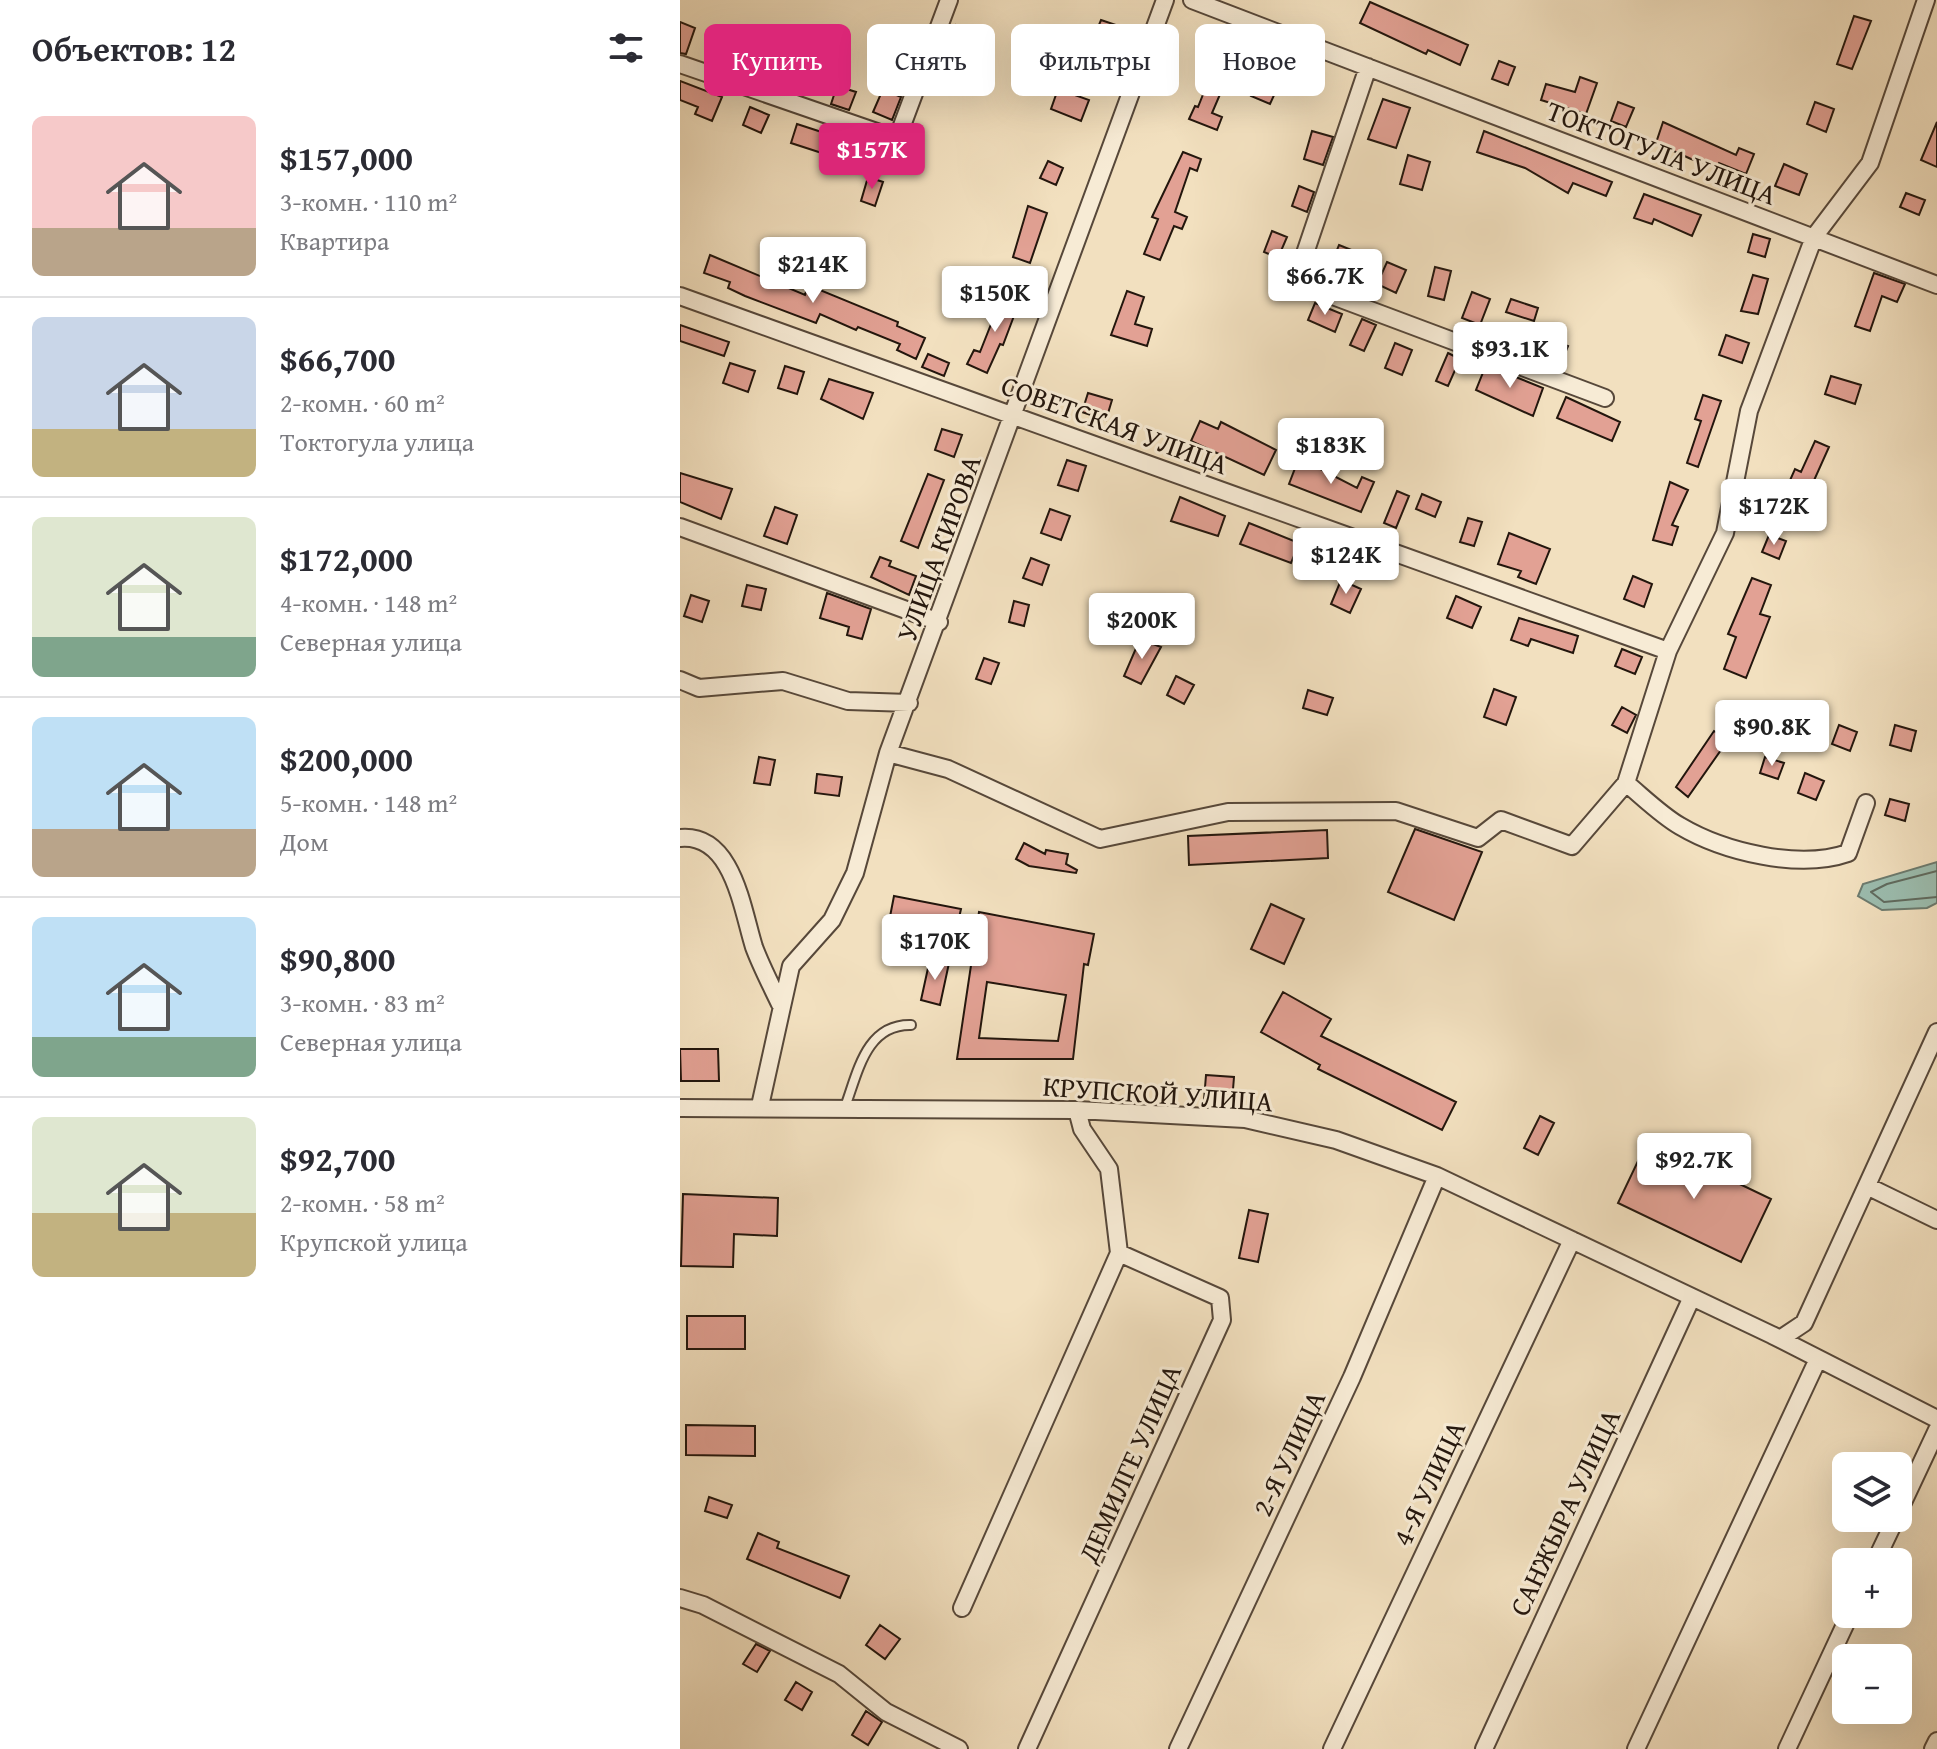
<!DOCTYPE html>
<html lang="ru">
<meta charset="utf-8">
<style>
:root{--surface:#fff;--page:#f7f7f7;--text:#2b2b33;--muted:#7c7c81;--line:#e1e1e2;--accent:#db2777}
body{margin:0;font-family:"Gentium Book Plus",serif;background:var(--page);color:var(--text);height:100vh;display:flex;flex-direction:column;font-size:30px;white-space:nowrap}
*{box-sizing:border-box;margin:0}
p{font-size:26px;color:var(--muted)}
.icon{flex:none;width:44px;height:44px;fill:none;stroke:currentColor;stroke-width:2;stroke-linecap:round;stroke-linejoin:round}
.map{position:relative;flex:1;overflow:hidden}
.drawer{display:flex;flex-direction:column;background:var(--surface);width:680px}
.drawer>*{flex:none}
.guide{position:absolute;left:24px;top:24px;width:760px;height:72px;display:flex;gap:16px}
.fabs{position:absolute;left:1152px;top:1452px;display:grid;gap:16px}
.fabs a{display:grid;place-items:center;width:80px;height:80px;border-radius:12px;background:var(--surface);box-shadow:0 8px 32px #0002;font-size:40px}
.price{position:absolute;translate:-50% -68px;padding:0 18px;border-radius:8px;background:#fff;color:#222;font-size:26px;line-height:52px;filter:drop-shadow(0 2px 4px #0008)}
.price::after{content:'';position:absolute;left:50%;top:48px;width:24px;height:18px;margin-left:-12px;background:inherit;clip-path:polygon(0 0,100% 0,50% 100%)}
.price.active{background:var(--accent);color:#fff}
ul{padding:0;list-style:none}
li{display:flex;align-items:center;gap:24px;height:200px;padding:0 32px}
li+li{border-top:2px solid var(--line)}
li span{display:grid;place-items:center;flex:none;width:224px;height:160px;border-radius:12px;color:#555}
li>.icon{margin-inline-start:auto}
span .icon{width:96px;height:96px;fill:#fffc;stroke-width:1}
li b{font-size:34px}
h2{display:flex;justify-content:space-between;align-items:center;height:96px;padding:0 32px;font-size:34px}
.pill{padding:0 28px;border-radius:12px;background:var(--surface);box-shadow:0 8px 32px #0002;font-size:28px;line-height:72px}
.pill.active{background:var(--accent);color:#fff}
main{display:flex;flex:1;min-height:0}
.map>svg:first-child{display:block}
.water{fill:#9bbdaf;stroke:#6b7a6e;stroke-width:2}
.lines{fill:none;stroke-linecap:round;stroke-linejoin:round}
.shore{stroke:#5f6a5e;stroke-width:2}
.building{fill:#e2a194;stroke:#23160d;stroke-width:2;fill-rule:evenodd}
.service-casing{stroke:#57483a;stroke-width:12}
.minor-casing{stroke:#57483a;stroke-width:20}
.service{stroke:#f7ebd5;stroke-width:8}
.minor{stroke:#f7ebd5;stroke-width:16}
.labels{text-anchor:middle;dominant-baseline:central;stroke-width:6;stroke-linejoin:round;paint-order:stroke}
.street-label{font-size:28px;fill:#23160d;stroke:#f7ebd5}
</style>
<main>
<section class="drawer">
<h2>Объектов: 12<svg class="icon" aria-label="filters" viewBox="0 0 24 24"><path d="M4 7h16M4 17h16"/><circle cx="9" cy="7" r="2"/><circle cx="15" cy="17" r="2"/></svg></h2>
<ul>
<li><span style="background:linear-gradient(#f6c9c9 70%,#b9a48a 0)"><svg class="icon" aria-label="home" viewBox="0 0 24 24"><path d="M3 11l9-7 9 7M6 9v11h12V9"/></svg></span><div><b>$157,000</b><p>3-комн. · 110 m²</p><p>Квартира</p></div></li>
<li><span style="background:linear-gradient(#c9d6e8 70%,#c2b280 0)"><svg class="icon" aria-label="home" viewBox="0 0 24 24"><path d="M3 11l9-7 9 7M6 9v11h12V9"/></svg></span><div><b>$66,700</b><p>2-комн. · 60 m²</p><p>Токтогула улица</p></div></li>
<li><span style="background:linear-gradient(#dfe7d0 75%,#7fa58c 0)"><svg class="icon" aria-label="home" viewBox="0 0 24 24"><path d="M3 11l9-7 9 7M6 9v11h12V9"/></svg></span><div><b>$172,000</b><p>4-комн. · 148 m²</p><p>Северная улица</p></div></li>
<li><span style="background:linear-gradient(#bfe0f5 70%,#b9a48a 0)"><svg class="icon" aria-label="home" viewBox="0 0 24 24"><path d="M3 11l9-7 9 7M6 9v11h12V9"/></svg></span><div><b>$200,000</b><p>5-комн. · 148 m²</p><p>Дом</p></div></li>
<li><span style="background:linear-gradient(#bfe0f5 75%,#7fa58c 0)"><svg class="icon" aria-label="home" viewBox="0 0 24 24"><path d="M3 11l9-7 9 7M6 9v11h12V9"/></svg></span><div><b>$90,800</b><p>3-комн. · 83 m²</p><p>Северная улица</p></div></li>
<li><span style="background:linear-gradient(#dfe7d0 60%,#c2b280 0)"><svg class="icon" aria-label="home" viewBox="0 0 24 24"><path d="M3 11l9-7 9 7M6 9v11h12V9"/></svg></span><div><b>$92,700</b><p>2-комн. · 58 m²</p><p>Крупской улица</p></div></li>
</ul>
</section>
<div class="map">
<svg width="1257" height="1749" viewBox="0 0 1257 1749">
<rect width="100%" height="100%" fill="#f2e0bf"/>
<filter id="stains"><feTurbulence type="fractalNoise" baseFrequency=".0025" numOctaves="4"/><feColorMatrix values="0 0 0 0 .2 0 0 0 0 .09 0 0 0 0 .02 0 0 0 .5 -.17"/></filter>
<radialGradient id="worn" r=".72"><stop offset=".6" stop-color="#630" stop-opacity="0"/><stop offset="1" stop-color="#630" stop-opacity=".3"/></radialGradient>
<path class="water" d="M 1257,862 L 1257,903 L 1247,908 L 1202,910 L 1178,896 L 1183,884 Z"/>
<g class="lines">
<path class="shore" d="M 1257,871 L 1207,884 L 1191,892 L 1204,902 L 1257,897"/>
</g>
<path class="building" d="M 690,2 L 788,45 L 780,65 L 748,50 L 746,54 L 680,23 Z
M 1174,16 L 1191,21 L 1172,69 L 1157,64 Z
M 421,20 L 445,28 L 423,73 L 403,64 Z
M 0,22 L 15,28 L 6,54 L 0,53 Z
M 276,25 L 294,32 L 285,54 L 268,48 Z
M 546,37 L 562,43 L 532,113 L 542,117 L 537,130 L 509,119 L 515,106 L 518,107 Z
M 40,41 L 56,47 L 48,68 L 32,62 Z
M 90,57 L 133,72 L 127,92 L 82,79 Z
M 819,61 L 835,67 L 828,85 L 812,79 Z
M 581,71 L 601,80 L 590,104 L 571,96 Z
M 900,77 L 917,83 L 906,114 L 861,100 L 866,84 L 895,92 Z
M 0,81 L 42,97 L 32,121 L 15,114 L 18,107 L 0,100 Z
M 157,86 L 176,92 L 169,110 L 151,104 Z
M 203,89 L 221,97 L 212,120 L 193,112 Z
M 378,89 L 409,100 L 401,121 L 371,109 Z
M 703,99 L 730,108 L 716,148 L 688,139 Z
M 938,102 L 954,108 L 946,127 L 931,121 Z
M 1135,102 L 1154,109 L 1146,132 L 1127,124 Z
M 70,107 L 89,115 L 81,133 L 63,125 Z
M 983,122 L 1056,155 L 1059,148 L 1074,154 L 1066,174 L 1039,163 L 1037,167 L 1011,159 L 976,143 Z
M 1257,122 L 1257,167 L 1241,160 Z
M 117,124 L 160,138 L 154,157 L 111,143 Z
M 632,131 L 653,137 L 643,165 L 624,159 Z
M 804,131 L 932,182 L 926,196 L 893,183 L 888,193 L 845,168 L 797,152 Z
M 503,152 L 521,159 L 517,171 L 510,168 L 495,212 L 507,217 L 502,229 L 494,226 L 480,260 L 464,254 L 478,219 L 472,217 Z
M 728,155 L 750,162 L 742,190 L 720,184 Z
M 368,161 L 383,168 L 376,185 L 360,178 Z
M 1104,164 L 1127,174 L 1119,195 L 1095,186 Z
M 188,177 L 203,182 L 195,206 L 181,201 Z
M 619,186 L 634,192 L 627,212 L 612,206 Z
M 1226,193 L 1245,200 L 1239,215 L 1220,207 Z
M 964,194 L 1021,215 L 1012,236 L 974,219 L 972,224 L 954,218 Z
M 348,206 L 367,213 L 350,263 L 333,257 Z
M 592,231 L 607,237 L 598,258 L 584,252 Z
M 1073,234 L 1090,239 L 1085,257 L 1068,252 Z
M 659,245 L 684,255 L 676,277 L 650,267 Z
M 30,255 L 125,295 L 128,285 L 218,322 L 217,326 L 245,338 L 236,359 L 217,350 L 220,344 L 178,327 L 176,330 L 140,314 L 136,323 L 65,296 L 48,288 L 50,282 L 24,273 Z
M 707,262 L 726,270 L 716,293 L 697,284 Z
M 755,267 L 771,271 L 764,300 L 748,296 Z
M 1194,273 L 1225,284 L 1217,302 L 1202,296 L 1190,331 L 1175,326 Z
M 1073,275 L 1088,279 L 1078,314 L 1061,311 Z
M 447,291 L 464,297 L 455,324 L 472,329 L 467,346 L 431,335 Z
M 792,292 L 810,299 L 800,325 L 782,318 Z
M 323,294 L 340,300 L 323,345 L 320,344 L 307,373 L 287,364 L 294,350 L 300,352 Z
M 831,299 L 858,308 L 854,321 L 826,312 Z
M 635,303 L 662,314 L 655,332 L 628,320 Z
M 682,319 L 696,325 L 684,351 L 670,345 Z
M 0,325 L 49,342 L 44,356 L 0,341 Z
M 1046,335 L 1069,343 L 1062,363 L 1039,355 Z
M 870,339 L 888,346 L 882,361 L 863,354 Z
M 715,343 L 732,350 L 722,375 L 705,368 Z
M 768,353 L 780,359 L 768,386 L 756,381 Z
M 248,354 L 269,363 L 264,376 L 242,367 Z
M 50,363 L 75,371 L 68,392 L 43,383 Z
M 806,365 L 863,388 L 853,416 L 796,390 Z
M 105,366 L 124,372 L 117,394 L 98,388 Z
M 1151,376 L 1181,385 L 1175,404 L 1145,394 Z
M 149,379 L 193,393 L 183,419 L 141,399 Z
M 408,393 L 432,400 L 426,420 L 402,412 Z
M 1023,395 L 1041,401 L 1018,467 L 1007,463 L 1021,421 L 1015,419 Z
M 886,397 L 940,422 L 932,441 L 877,418 Z
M 520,421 L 538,429 L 541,422 L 596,450 L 584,475 L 511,441 Z
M 262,429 L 282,435 L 274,457 L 255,450 Z
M 1135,441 L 1149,447 L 1123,505 L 1103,496 L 1115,469 L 1121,472 Z
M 619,458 L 677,488 L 682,477 L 694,482 L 681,512 L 609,484 Z
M 387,460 L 406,466 L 398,491 L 378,485 Z
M 0,473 L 52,489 L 41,519 L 0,502 Z
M 248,474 L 264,480 L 238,548 L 221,541 Z
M 990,482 L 1008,490 L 992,525 L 998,527 L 992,545 L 973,540 Z
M 717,491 L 729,496 L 716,528 L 704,523 Z
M 742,494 L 761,502 L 755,517 L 736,509 Z
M 500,497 L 545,516 L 538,536 L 491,521 Z
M 95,507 L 117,515 L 107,544 L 84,536 Z
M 370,509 L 390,516 L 381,540 L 361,533 Z
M 788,518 L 802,522 L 794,546 L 780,542 Z
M 569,523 L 619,543 L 611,563 L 560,544 Z
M 829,533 L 870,549 L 856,584 L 838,577 L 841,571 L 818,564 Z
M 1089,535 L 1106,541 L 1099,559 L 1082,552 Z
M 649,550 L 668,557 L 661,575 L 642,567 Z
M 200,557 L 211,561 L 209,566 L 236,576 L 229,595 L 191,577 Z
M 351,558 L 369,565 L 362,585 L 343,578 Z
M 953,576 L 972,584 L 964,607 L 944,599 Z
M 1072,578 L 1091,585 L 1080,614 L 1090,617 L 1066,678 L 1044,669 L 1056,637 L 1048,634 Z
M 661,580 L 681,589 L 670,613 L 651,604 Z
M 67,585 L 86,589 L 81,610 L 62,606 Z
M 147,593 L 191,609 L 182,639 L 167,635 L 169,627 L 140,618 Z
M 11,595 L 29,601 L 22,622 L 4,616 Z
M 776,596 L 801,607 L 792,628 L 767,618 Z
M 334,601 L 349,605 L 344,626 L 329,622 Z
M 839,618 L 898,636 L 893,653 L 851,639 L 848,646 L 831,640 Z
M 460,639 L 481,647 L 461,684 L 444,676 Z
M 942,649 L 962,657 L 955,674 L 935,666 Z
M 304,658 L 319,663 L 311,684 L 296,679 Z
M 496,676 L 514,685 L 504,704 L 487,695 Z
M 814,689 L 836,697 L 826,725 L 804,717 Z
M 628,690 L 653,698 L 647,715 L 623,708 Z
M 942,707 L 956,715 L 947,733 L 932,725 Z
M 1159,725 L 1177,732 L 1170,751 L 1152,744 Z
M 1215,725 L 1236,731 L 1231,751 L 1210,745 Z
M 1034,731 L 1048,740 L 1008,797 L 996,787 Z
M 79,757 L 95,760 L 90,785 L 74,783 Z
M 1085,757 L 1104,763 L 1098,779 L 1080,773 Z
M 1125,773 L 1144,781 L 1136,800 L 1118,793 Z
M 137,774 L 162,777 L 159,796 L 135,793 Z
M 1210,799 L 1229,804 L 1225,821 L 1205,815 Z
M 735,829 L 802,852 L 774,920 L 708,892 Z
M 647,830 L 648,858 L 509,865 L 508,836 Z
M 344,843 L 365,854 L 366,850 L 388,854 L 386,864 L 397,870 L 396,873 L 349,866 L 336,859 Z
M 214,896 L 281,909 L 274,940 L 208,927 Z
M 591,904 L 624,919 L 604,964 L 571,949 Z
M 299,912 L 414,934 L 408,965 L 404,964 L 393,1059 L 277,1059 ZM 307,982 L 386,995 L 378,1041 L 299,1038 Z
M 250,959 L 269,963 L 260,1005 L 241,1000 Z
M 603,992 L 651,1019 L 641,1036 L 776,1102 L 762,1130 L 638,1069 L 640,1065 L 581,1032 Z
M 0,1049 L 38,1049 L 39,1081 L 1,1081 Z
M 526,1075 L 554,1077 L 552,1102 L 524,1100 Z
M 860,1116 L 874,1123 L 858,1155 L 844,1148 Z
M 968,1140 L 1091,1199 L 1061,1262 L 938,1203 Z
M 3,1194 L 98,1198 L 97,1236 L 54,1234 L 53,1267 L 1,1266 Z
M 569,1210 L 588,1214 L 578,1262 L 559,1258 Z
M 7,1316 L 65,1316 L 65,1349 L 7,1349 Z
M 6,1425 L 75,1426 L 75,1456 L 6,1455 Z
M 29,1497 L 52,1505 L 47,1518 L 25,1511 Z
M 78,1533 L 99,1542 L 97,1548 L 169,1576 L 160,1598 L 67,1559 Z
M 200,1625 L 220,1639 L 205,1659 L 186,1645 Z
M 76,1644 L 90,1651 L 77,1672 L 63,1664 Z
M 116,1682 L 132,1692 L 122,1710 L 105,1700 Z
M 186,1711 L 202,1722 L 188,1745 L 172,1735 Z"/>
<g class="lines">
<defs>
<path id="service" d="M 165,1107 C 178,1072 186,1024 231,1025"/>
<path id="minor" d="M 512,0 L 1257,285
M 0,64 L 217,139 L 269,0
M 688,67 L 618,274 L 634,289 L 925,398
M 0,296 L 988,651
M 0,527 L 259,622
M 0,680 L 19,688 L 103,681 L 168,701 L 229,703
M 208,753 L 268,769 L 420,839 L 548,812 L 716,811 L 798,838 L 821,820 L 892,846 L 946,783 L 988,651 L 1045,533 L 1069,411 L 1134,237 L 1190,163 L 1246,0
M 946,783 C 963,797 981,815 1000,826 C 1044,852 1119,870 1168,853 L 1186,803
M 0,838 C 53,833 62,909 74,947 C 81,966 91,985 100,1004
M 80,1106 L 111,966 L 152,920 L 175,873 L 208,753 L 485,0
M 0,1108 L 397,1110 L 565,1119 L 656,1140 L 757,1176 L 1092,1335 L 1257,1419
M 1189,1187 L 1257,1220
M 1100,1339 L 1124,1323 L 1257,1032
M 1218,1513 L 1257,1430
M 1195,1562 L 1216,1518
M 0,1598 L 23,1605 L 159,1674 L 206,1712 L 279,1749
M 282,1608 L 439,1253 L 429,1169 L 402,1129 L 397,1110
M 347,1749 L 542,1320 L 540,1298 L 439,1253
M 498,1749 L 672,1377 L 757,1176
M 652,1749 L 892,1240
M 804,1749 L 1012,1297
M 956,1749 L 1138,1359
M 1107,1749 L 1170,1614
M 1253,1749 L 1257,1741"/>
</defs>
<use href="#service" class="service-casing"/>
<use href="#minor" class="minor-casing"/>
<use href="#service" class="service"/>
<use href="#minor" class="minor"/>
</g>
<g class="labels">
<g class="street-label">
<text transform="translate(982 152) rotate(21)">ТОКТОГУЛА УЛИЦА</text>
<text transform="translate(435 424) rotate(20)">СОВЕТСКАЯ УЛИЦА</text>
<text transform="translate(258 548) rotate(-70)">УЛИЦА КИРОВА</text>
<text transform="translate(478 1093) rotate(4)">КРУПСКОЙ УЛИЦА</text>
<text transform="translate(608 1453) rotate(-65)">2-Я УЛИЦА</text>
<text transform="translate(449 1463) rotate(-66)">ДЕМИЛГЕ УЛИЦА</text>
<text transform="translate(748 1483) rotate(-65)">4-Я УЛИЦА</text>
<text transform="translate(884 1512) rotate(-65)">САНЖЫРА УЛИЦА</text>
</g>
</g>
<rect width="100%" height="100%" filter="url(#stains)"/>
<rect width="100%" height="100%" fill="url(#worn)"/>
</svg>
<div class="fabs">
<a><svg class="icon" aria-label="layers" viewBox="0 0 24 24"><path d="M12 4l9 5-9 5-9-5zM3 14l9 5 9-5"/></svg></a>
<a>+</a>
<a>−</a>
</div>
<b class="price active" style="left:192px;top:191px">$157K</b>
<b class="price" style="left:133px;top:305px">$214K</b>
<b class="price" style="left:645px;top:317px">$66.7K</b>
<b class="price" style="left:315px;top:334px">$150K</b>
<b class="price" style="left:830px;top:390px">$93.1K</b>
<b class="price" style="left:651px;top:486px">$183K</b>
<b class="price" style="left:1094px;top:547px">$172K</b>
<b class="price" style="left:666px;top:596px">$124K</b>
<b class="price" style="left:462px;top:661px">$200K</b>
<b class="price" style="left:1092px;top:768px">$90.8K</b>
<b class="price" style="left:255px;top:982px">$170K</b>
<b class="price" style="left:1014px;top:1201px">$92.7K</b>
<div class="guide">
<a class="pill active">Купить</a>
<a class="pill">Снять</a>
<a class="pill">Фильтры</a>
<a class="pill">Новое</a>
</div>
</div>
</main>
